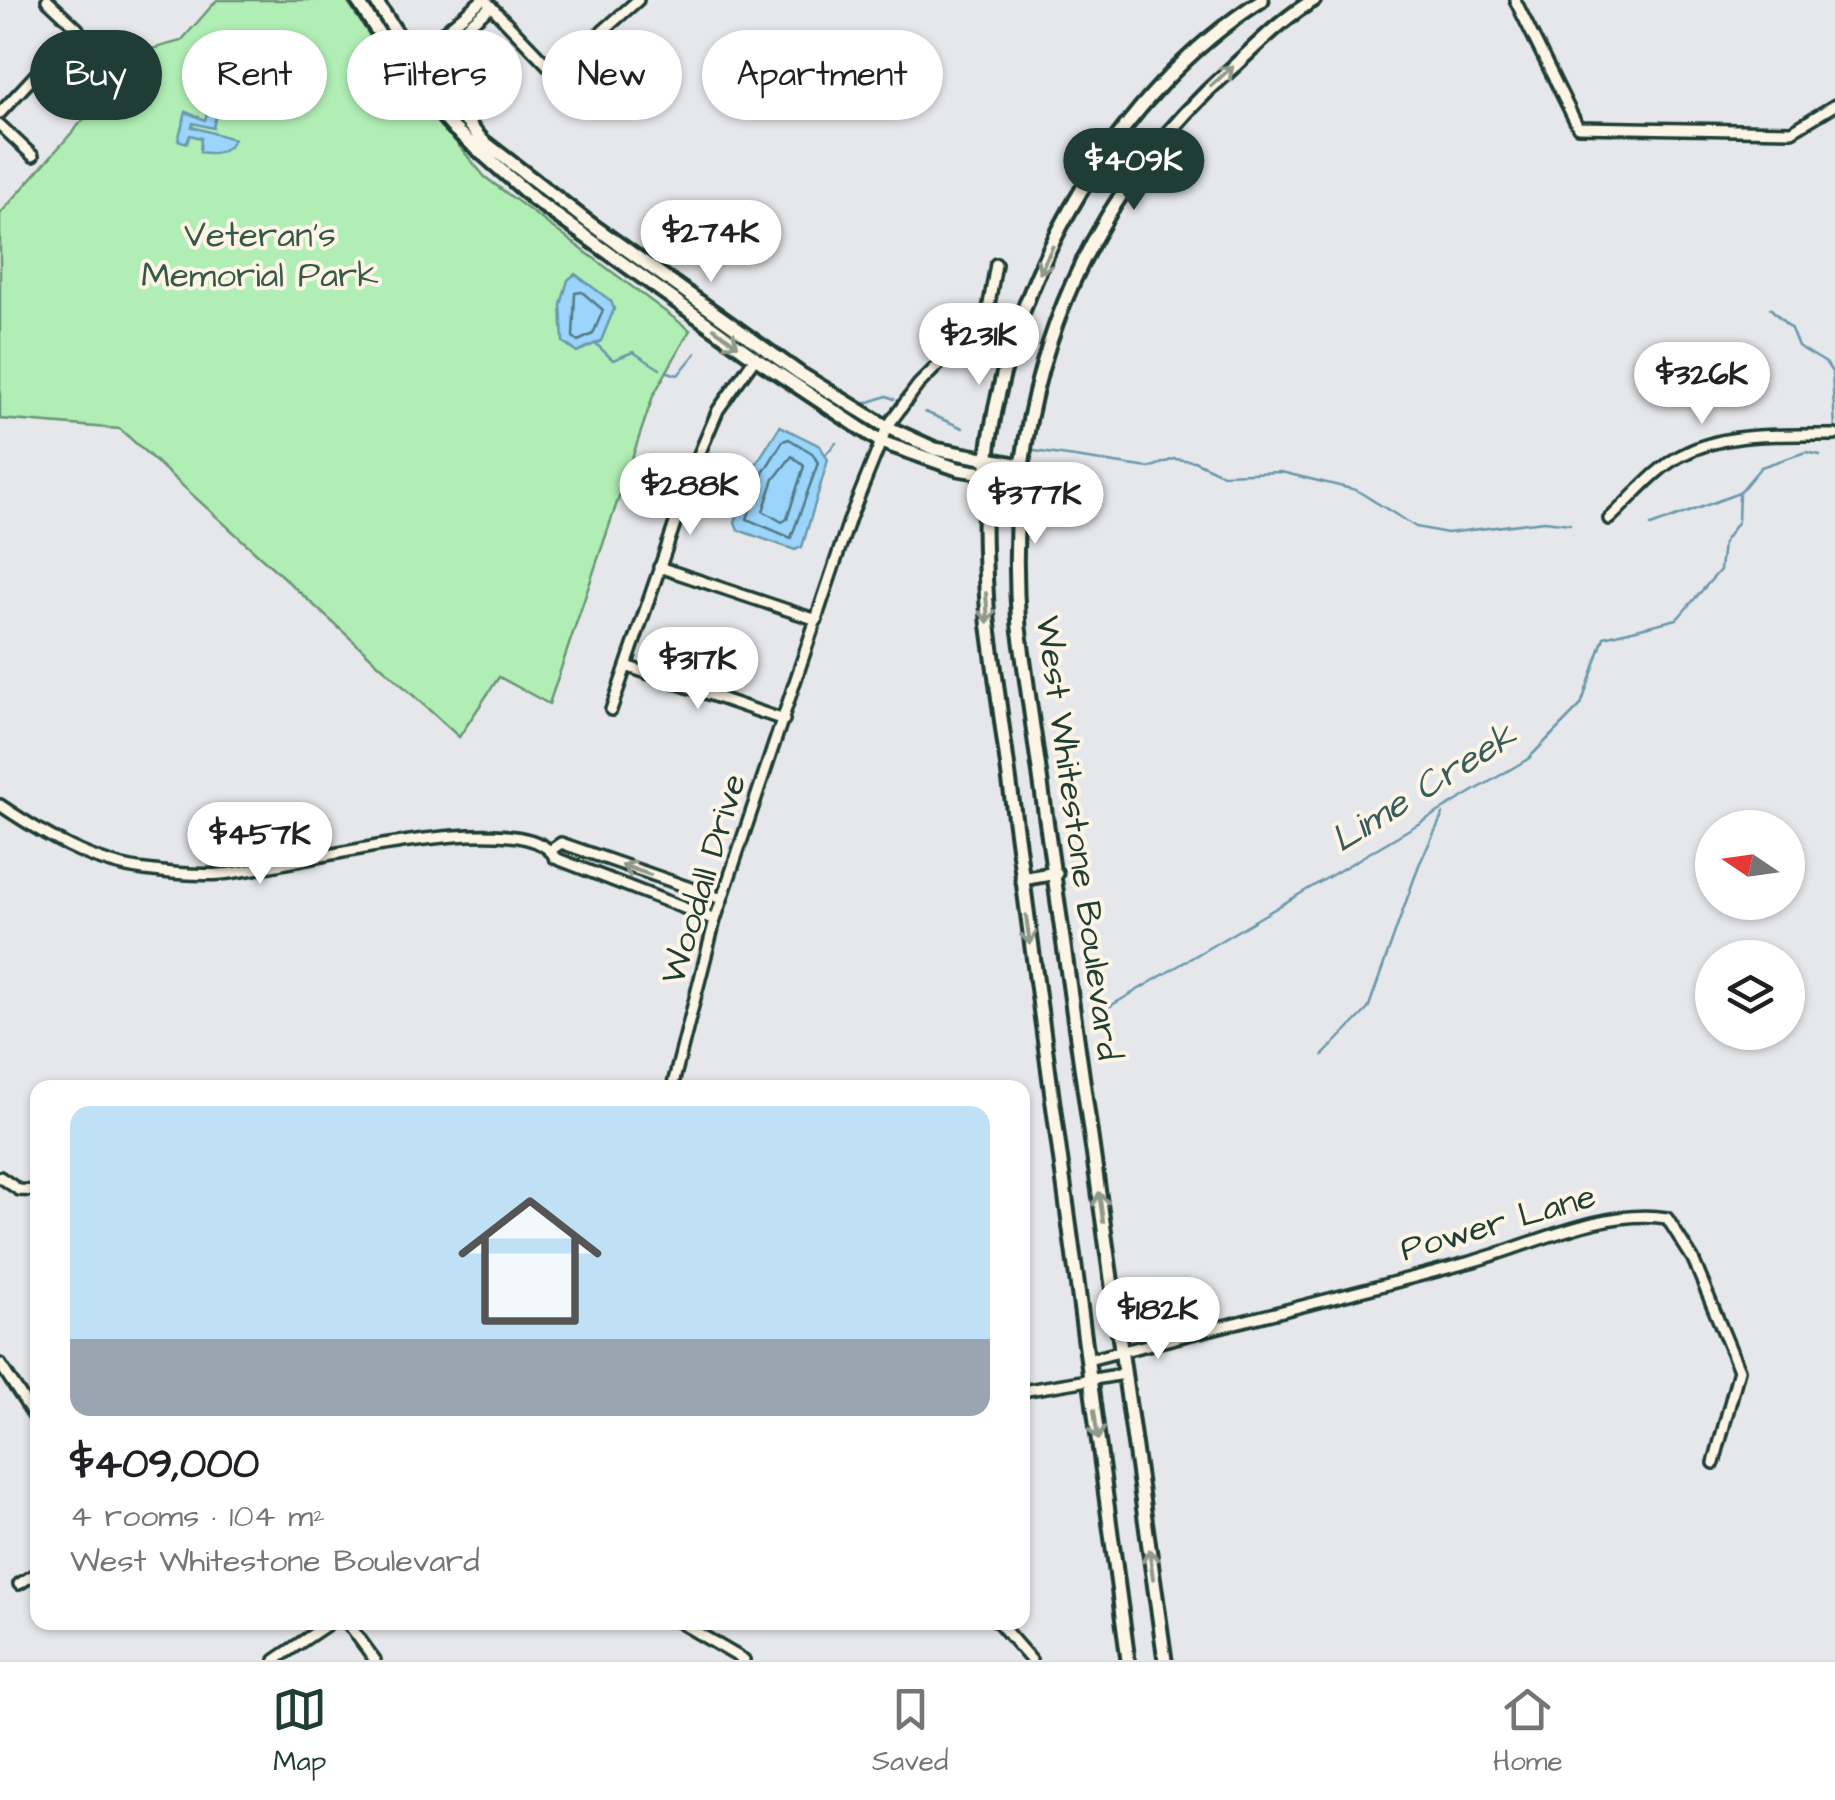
<!DOCTYPE html>
<meta charset="utf-8">
<style>
:root{--surface:#fff;--page:#f2f2f2;--text:#202124;--muted:#757577;--line:#e0e0e0;--accent:#1f3d34}
body{margin:0;font-family:"Architects Daughter",sans-serif;background:var(--page);color:var(--text);height:100vh;display:flex;flex-direction:column;font-size:38px;white-space:nowrap}
*{box-sizing:border-box;margin:0}
p{font-size:32px;color:var(--muted)}
.icon{flex:none;width:55px;height:55px;fill:none;stroke:currentColor;stroke-width:2;stroke-linecap:round;stroke-linejoin:round}
.map{position:relative;flex:1;overflow:hidden}
.side{position:absolute;left:30px;top:1080px;width:1000px;height:550px;display:flex;flex-direction:column;background:var(--surface);border-radius:20px;box-shadow:0 2px 8px #0004}
.side>*{flex:none}
.banner{position:absolute;left:30px;top:30px;width:1000px;height:90px;display:flex;gap:20px}
.needle{width:65px;rotate:283deg}
.buttons{position:absolute;left:1695px;top:810px;display:grid;gap:20px}
.buttons a{display:grid;place-items:center;width:110px;height:110px;border-radius:50%;background:var(--surface);box-shadow:0 2px 8px #0004;font-size:50px}
.price{position:absolute;translate:-50% -85px;padding:0 22px;border-radius:35px;background:#fff;color:#222;font-size:32px;line-height:65px;filter:drop-shadow(0 2px 5px #0008)}
.price::after{content:'';position:absolute;left:50%;top:60px;width:30px;height:22px;margin-left:-15px;background:inherit;clip-path:polygon(0 0,100% 0,50% 100%)}
.price.active{background:var(--accent);color:#fff}
ul{padding:0;list-style:none}
li{display:grid;align-content:center;gap:20px;height:530px;padding:0 40px}
li span{display:grid;place-items:center;height:310px;border-radius:20px;color:#555}
li>.icon{margin-inline-start:auto}
span .icon{width:180px;height:180px;fill:#fffc;stroke-width:1}
li b{font-size:42px}
.tag{padding:0 35px;border-radius:45px;background:var(--surface);box-shadow:0 2px 8px #0004;font-size:35px;line-height:90px}
.tag.active{background:var(--accent);color:#fff}
.tabs{display:flex;justify-content:space-around;align-items:center;height:140px;border-top:2px solid var(--line);background:var(--surface);font-size:28px;color:var(--muted)}
.tabs a{display:grid;justify-items:center;gap:5px}
.tabs .active{color:var(--accent)}
.map>svg:first-child{display:block}
.green{fill:#b0eeb5;stroke:#689674;stroke-width:2.5}
.water{fill:#9bd5fb;stroke:#6998ab;stroke-width:2.5}
.lines{fill:none;stroke-linecap:round;stroke-linejoin:round}
.shore{stroke:#517a84;stroke-width:2.5}
.stream{stroke:#6998ab;stroke-width:2.5}
.minor-casing{stroke:#1f3d34;stroke-width:16}
.major-casing{stroke:#1f3d34;stroke-width:19}
.minor{stroke:#fcf5e5;stroke-width:9}
.major{stroke:#fcf5e5;stroke-width:11}
.oneway{stroke:#8e998c}
.labels{text-anchor:middle;dominant-baseline:central;stroke-width:8;stroke-linejoin:round;paint-order:stroke}
.park-label{font-size:35px;fill:#355847;stroke:#fcf5e5}
.street-label{font-size:35px;fill:#1f3d34;stroke:#fcf5e5}
.water-label{font-size:38px;font-style:italic;fill:#385b5c;stroke:#fcf5e5}
</style>
<div class="map">
<svg width="1835" height="1660" viewBox="0 0 1835 1660">
<rect width="100%" height="100%" fill="#e6e7ea"/>
<filter id="ink" filterUnits="userSpaceOnUse"><feTurbulence type="fractalNoise" baseFrequency=".01" numOctaves="2"/><feDisplacementMap in="SourceGraphic" scale="20" xChannelSelector="R" yChannelSelector="G"/><feConvolveMatrix kernelMatrix="1 2 1 2 8 2 1 2 1" color-interpolation-filters="sRGB"/></filter>
<g filter="url(#ink)">
<path class="green" d="M 217,0 L 346,0 L 380,51 L 485,177 L 690,330 L 653,396 L 549,704 L 499,677 L 459,737 L 120,429 L 0,419 L 0,214 L 144,51 L 181,41 Z"/>
<path class="water" d="M 211,99 L 226,103 L 222,116 L 216,115 L 213,128 L 193,123 L 192,127 L 234,139 C 227,153 215,155 200,152 L 201,138 L 190,135 L 187,143 L 178,140 L 186,112 L 205,120 Z
M 575,274 L 611,301 L 614,309 L 601,341 L 577,352 L 563,342 L 561,305 L 568,280 Z
M 780,426 L 820,446 L 828,460 L 802,547 L 795,550 L 738,530 L 735,522 L 753,469 Z"/>
<g class="lines">
<path class="shore" d="M 582,292 L 603,310 L 593,334 L 578,341 L 573,337 L 575,293 Z
M 789,439 L 812,453 L 818,463 L 791,538 L 747,519 L 763,473 L 783,441 Z
M 792,456 L 804,466 L 787,519 L 782,522 L 763,511 L 774,479 Z"/>
<path class="stream" d="M 1770,308 L 1791,329 L 1798,346 L 1826,363 L 1832,372 L 1835,428
M 596,344 L 613,360 L 633,352 L 660,369
M 668,372 L 678,375 L 696,353
M 866,403 L 887,396 L 894,399
M 925,412 L 963,428
M 1034,451 L 1149,468 L 1174,459 L 1194,461 L 1222,474 L 1281,472 L 1356,490 L 1416,527 L 1447,533 L 1544,521 L 1570,524
M 825,455 L 836,443
M 1651,526 L 1739,493
M 1107,1008 L 1528,759 L 1581,705 L 1604,637 L 1677,619 L 1720,570 L 1723,543 L 1738,521 L 1739,493 L 1761,467 L 1806,452 L 1820,455
M 1323,1055 L 1368,1009 L 1419,865 L 1443,814"/>
<defs>
<path id="minor" d="M 485,0 L 555,73 L 638,0
M 1515,0 L 1578,127 L 1792,131 L 1835,105
M 411,59 L 482,0
M 402,69 L 419,67 L 491,6
M 0,113 L 78,29 L 47,0
M 0,125 L 33,156
M 1609,519 C 1631,499 1654,470 1680,456 C 1727,430 1784,436 1835,435
M 659,567 L 817,620
M 626,666 L 784,720
M 611,710 L 697,459 L 718,410 L 755,358
M 0,805 C 43,834 92,864 145,870 C 169,873 197,876 221,874 C 275,871 526,799 555,858 L 715,920
M 551,850 L 561,843 L 722,899
M 672,1088 L 715,920 L 850,518 L 887,427 L 918,385 L 987,316 L 996,264
M 0,1177 L 19,1190 L 38,1191
M 1087,1360 C 1216,1328 1346,1296 1474,1261 C 1535,1244 1603,1208 1667,1218 L 1693,1259 L 1739,1370 L 1714,1463
M 0,1364 L 38,1422
M 1022,1391 L 1124,1374
M 19,1584 L 38,1572
M 347,1622 L 375,1660
M 679,1622 L 744,1660
M 998,1622 L 1031,1660
M 275,1660 L 331,1622"/>
<path id="major" d="M 357,0 L 402,69 L 451,126 L 535,200 L 755,358 L 881,442 L 958,469 L 1018,479
M 375,0 L 419,67 L 483,141 L 588,222 L 799,373 L 887,427 L 935,449 L 1020,465
M 1022,879 L 1056,873
M 1128,1660 L 988,621 C 984,560 981,499 990,439 C 1015,271 1117,92 1262,0
M 1165,1660 L 1019,628 C 1002,410 1066,216 1232,68 C 1257,45 1284,17 1314,0"/>
</defs>
<use href="#minor" class="minor-casing"/>
<use href="#major" class="major-casing"/>
<use href="#minor" class="minor"/>
<use href="#major" class="major"/>
</g>
<defs><path id="oneway-shaft" d="M-6 0H5M1.5-3L5.5 0L1.5 3" fill="none" stroke-width="1.6" stroke-linecap="round" stroke-linejoin="round" transform="scale(2.5)"/></defs>
<g class="oneway">
<use href="#oneway-shaft" transform="translate(1222 76) rotate(-42)"/>
<use href="#oneway-shaft" transform="translate(1046 260) rotate(116)"/>
<use href="#oneway-shaft" transform="translate(726 337) rotate(36)"/>
<use href="#oneway-shaft" transform="translate(987 608) rotate(86)"/>
<use href="#oneway-shaft" transform="translate(636 870) rotate(-161)"/>
<use href="#oneway-shaft" transform="translate(1028 930) rotate(82)"/>
<use href="#oneway-shaft" transform="translate(1101 1207) rotate(-98)"/>
<use href="#oneway-shaft" transform="translate(1096 1425) rotate(82)"/>
<use href="#oneway-shaft" transform="translate(1151 1564) rotate(-98)"/>
</g>
</g>
<g class="labels">
<g class="park-label">
<text x="260" y="235">Veteran's<tspan x="260" dy="40">Memorial Park</tspan></text>
</g>
<g class="street-label">
<text transform="translate(1078 838) rotate(82)">West Whitestone Boulevard</text>
<text transform="translate(704 879) rotate(-73)">Woodall Drive</text>
<text transform="translate(1498 1223) rotate(-16)">Power Lane</text>
</g>
<g class="water-label">
<text transform="translate(1424 788) rotate(-32)">Lime Creek</text>
</g>
</g>
</svg>
<div class="buttons">
<a><svg class="needle" viewBox="-14 -14 28 28"><path d="M0-13l5 13h-10z" fill="#e53935"/><path d="M0 13l5-13h-10z" fill="#757577"/></svg></a>
<a><svg class="icon" aria-label="layers" viewBox="0 0 24 24"><path d="M12 4l9 5-9 5-9-5zM3 14l9 5 9-5"/></svg></a>
</div>
<b class="price active" style="left:1134px;top:213px">$409K</b>
<b class="price" style="left:711px;top:285px">$274K</b>
<b class="price" style="left:979px;top:388px">$231K</b>
<b class="price" style="left:1702px;top:427px">$326K</b>
<b class="price" style="left:690px;top:538px">$288K</b>
<b class="price" style="left:1035px;top:547px">$377K</b>
<b class="price" style="left:698px;top:712px">$317K</b>
<b class="price" style="left:260px;top:887px">$457K</b>
<b class="price" style="left:1158px;top:1362px">$182K</b>
<div class="banner">
<a class="tag active">Buy</a>
<a class="tag">Rent</a>
<a class="tag">Filters</a>
<a class="tag">New</a>
<a class="tag">Apartment</a>
</div>
<section class="side">
<ul>
<li><span style="background:linear-gradient(#bfe0f5 75%,#9aa5b1 0)"><svg class="icon" aria-label="home" viewBox="0 0 24 24"><path d="M3 11l9-7 9 7M6 9v11h12V9"/></svg></span><div><b>$409,000</b><p>4 rooms · 104 m²</p><p>West Whitestone Boulevard</p></div></li>
</ul>
</section>
</div>
<nav class="tabs">
<a class="active"><svg class="icon" aria-label="map" viewBox="0 0 24 24"><path d="M3 6l6-2 6 2 6-2v14l-6 2-6-2-6 2zM9 4v14M15 6v14"/></svg>Map</a>
<a><svg class="icon" aria-label="saved" viewBox="0 0 24 24"><path d="M7 4h10v16l-5-4-5 4z"/></svg>Saved</a>
<a><svg class="icon" aria-label="home" viewBox="0 0 24 24"><path d="M3 11l9-7 9 7M6 9v11h12V9"/></svg>Home</a>
</nav>
